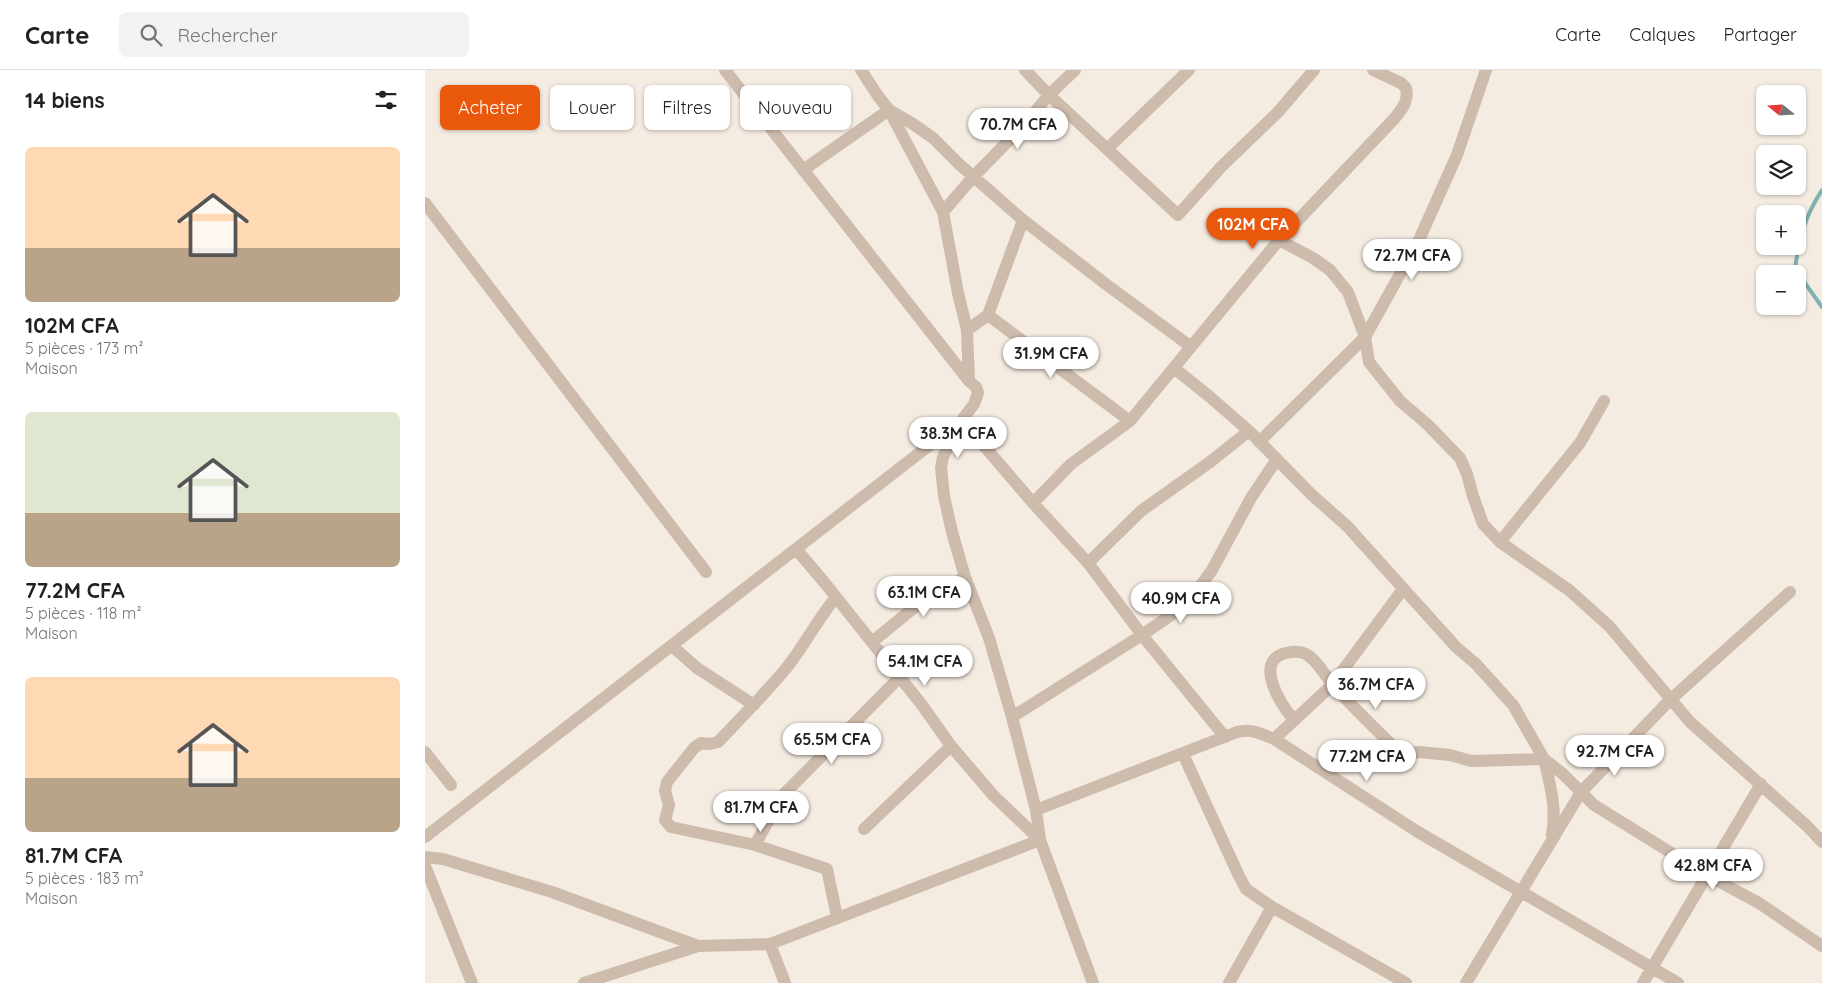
<!DOCTYPE html>
<html lang="fr">
<meta charset="utf-8">
<style>
:root{--surface:#fff;--page:#f2f2f2;--text:#202124;--muted:#757577;--line:#e0e0e0;--accent:#ea580c}
body{margin:0;font-family:Quicksand,sans-serif;background:var(--page);color:var(--text);height:100vh;display:flex;flex-direction:column;font-size:19px;white-space:nowrap}
*{box-sizing:border-box;margin:0}
p{font-size:16px;color:var(--muted)}
.icon{flex:none;width:28px;height:28px;fill:none;stroke:currentColor;stroke-width:2;stroke-linecap:round;stroke-linejoin:round}
.map{position:relative;flex:1;overflow:hidden}
.drawer{display:flex;flex-direction:column;background:var(--surface);width:425px}
.drawer>*{flex:none}
.hud{position:absolute;left:15px;top:15px;width:475px;height:45px;display:flex;gap:10px}
.needle{width:32px;rotate:288deg}
.fabs{position:absolute;left:1331px;top:15px;display:grid;gap:10px}
.fabs a{display:grid;place-items:center;width:50px;height:50px;border-radius:8px;background:var(--surface);box-shadow:0 1px 4px #0004;font-size:25px}
.price{position:absolute;translate:-50% -42px;padding:0 11px;border-radius:18px;background:#fff;color:#222;font-size:16px;line-height:32px;filter:drop-shadow(0 1px 2px #0008)}
.price::after{content:'';position:absolute;left:50%;top:30px;width:15px;height:11px;margin-left:-8px;background:inherit;clip-path:polygon(0 0,100% 0,50% 100%)}
.price.active{background:var(--accent);color:#fff}
ul{padding:0;list-style:none}
li{display:grid;align-content:center;gap:10px;height:265px;padding:0 25px}
li span{display:grid;place-items:center;height:155px;border-radius:8px;color:#555}
li>.icon{margin-inline-start:auto}
span .icon{width:90px;height:90px;fill:#fffc;stroke-width:1}
li b{font-size:21px}
h2{display:flex;justify-content:space-between;align-items:center;height:60px;padding:0 25px;font-size:21px}
.chip{padding:0 18px;border-radius:8px;background:var(--surface);box-shadow:0 1px 4px #0004;font-size:18px;line-height:45px}
.chip.active{background:var(--accent);color:#fff}
header{display:flex;align-items:center;gap:30px;box-sizing:border-box;height:70px;padding:0 25px;background:var(--surface);border-bottom:1px solid var(--line)}
header strong{font-size:24px}
nav{display:flex;gap:28px;margin-inline-start:auto;font-size:18px}
.search{width:350px;height:45px;background:var(--page);display:flex;align-items:center;gap:12px;box-sizing:border-box;padding:0 18px;border-radius:8px;color:var(--muted);font-size:19px}
main{display:flex;flex:1;min-height:0}
.map>svg:first-child{display:block}
.lines{fill:none;stroke-linecap:round;stroke-linejoin:round}
.stream{stroke:#7fb0b2;stroke-width:4}
.minor{stroke:#cdbbac;stroke-width:12}
</style>
<header>
<strong>Carte</strong>
<div class="search"><svg class="icon" aria-label="search" viewBox="0 0 24 24"><circle cx="10" cy="10" r="6"/><path d="M15 15l6 6"/></svg>Rechercher</div>
<nav><a>Carte</a><a>Calques</a><a>Partager</a></nav>
</header>
<main>
<section class="drawer">
<h2>14 biens<svg class="icon" aria-label="filters" viewBox="0 0 24 24"><path d="M4 7h16M4 17h16"/><circle cx="9" cy="7" r="2"/><circle cx="15" cy="17" r="2"/></svg></h2>
<ul>
<li><span style="background:linear-gradient(#ffd9b3 65%,#b9a48a 0)"><svg class="icon" aria-label="home" viewBox="0 0 24 24"><path d="M3 11l9-7 9 7M6 9v11h12V9"/></svg></span><div><b>102M CFA</b><p>5 pièces · 173 m²</p><p>Maison</p></div></li>
<li><span style="background:linear-gradient(#dfe7d0 65%,#b9a48a 0)"><svg class="icon" aria-label="home" viewBox="0 0 24 24"><path d="M3 11l9-7 9 7M6 9v11h12V9"/></svg></span><div><b>77.2M CFA</b><p>5 pièces · 118 m²</p><p>Maison</p></div></li>
<li><span style="background:linear-gradient(#ffd9b3 65%,#b9a48a 0)"><svg class="icon" aria-label="home" viewBox="0 0 24 24"><path d="M3 11l9-7 9 7M6 9v11h12V9"/></svg></span><div><b>81.7M CFA</b><p>5 pièces · 183 m²</p><p>Maison</p></div></li>
</ul>
</section>
<div class="map">
<svg width="1397" height="913" viewBox="0 0 1397 913">
<rect width="100%" height="100%" fill="#f4ebe1"/>
<g class="lines">
<path class="stream" d="M 1397,120 C 1380,146 1374,168 1370,199 L 1397,237"/>
<path class="minor" d="M 300,0 L 544,311 L 551,317 L 553,323 L 549,334 L 537,350 L 518,387 L 516,398 L 519,426 L 527,462 L 540,507 L 564,568 L 587,647 L 611,740 L 615,770 L 668,913
M 436,0 L 453,26 L 464,40 L 518,142 L 533,223 L 542,260 L 544,311
M 600,0 L 624,25 L 753,145 L 796,97 L 853,42 L 889,0
M 682,79 L 764,0
M 378,100 L 464,40 L 488,54 L 508,68 L 534,94 L 598,150 L 682,215 L 765,276
M 0,133 L 281,502
M 518,142 L 548,107 L 597,57 L 624,25 L 650,0
M 854,170 L 888,188 L 905,200 L 923,222 L 940,267 L 944,292 L 975,331 L 1002,354 L 1035,388 L 1042,404 L 1048,426 L 1058,454 L 1075,472 L 1144,520 L 1184,556 L 1265,652 L 1382,756 L 1397,772
M 563,245 L 705,351
M 542,260 L 563,245 L 598,150
M 749,298 L 785,327 L 824,361 L 887,425 L 922,456 L 1031,577 L 1051,594 L 1088,635 L 1119,689 L 1138,704 L 1169,735 L 1282,805 L 1334,833 L 1397,876
M 537,350 L 608,433 L 663,493 L 717,565 L 800,667
M 834,372 L 940,267 L 994,170 L 1032,85 L 1061,0
M 608,433 L 646,394 L 705,351 L 854,170 L 970,48 C 977,39 984,31 981,18 L 976,13 L 948,0
M 1075,472 L 1155,373 L 1179,331
M 663,493 L 716,441 L 785,392 L 824,361
M 411,527 C 393,549 380,574 363,596 C 341,623 317,647 293,672 L 285,674 L 276,673 L 269,678 L 242,712 L 240,721 L 244,735 L 240,750 L 246,757 L 330,775 L 402,799 L 412,847
M 447,572 L 491,536 L 540,507
M 247,576 L 272,598 L 329,635
M 587,647 L 717,565 L 746,545 L 769,525 L 787,500 L 826,428 L 852,389
M 869,650 C 857,636 827,591 861,583 C 869,581 877,581 884,586 C 894,593 900,606 908,615 C 929,639 953,661 976,684 L 994,682 L 1025,685 L 1046,691 L 1119,689 C 1125,714 1132,739 1127,765
M 849,669 L 907,615 L 978,519
M 0,682 L 26,715
M 758,684 L 814,806 L 821,819 L 847,837 L 981,913
M 611,740 L 812,662 C 826,658 836,664 849,669 L 993,762 L 1253,913
M 439,759 L 526,676
M 0,767 L 533,353
M 330,775 L 357,726 L 475,607
M 0,787 L 18,789 L 127,822 L 273,876
M 0,796 L 47,913
M 345,874 L 360,913
M 159,913 L 273,876 L 345,874 L 615,770 L 568,725 L 526,676 L 497,635 L 399,512 L 371,479
M 804,913 L 847,837
M 1041,913 L 1156,722 L 1245,630 L 1365,522
M 1218,913 L 1336,714"/>
</g>
</svg>
<div class="fabs">
<a><svg class="needle" viewBox="-14 -14 28 28"><path d="M0-13l5 13h-10z" fill="#e53935"/><path d="M0 13l5-13h-10z" fill="#757577"/></svg></a>
<a><svg class="icon" aria-label="layers" viewBox="0 0 24 24"><path d="M12 4l9 5-9 5-9-5zM3 14l9 5 9-5"/></svg></a>
<a>+</a>
<a>−</a>
</div>
<b class="price" style="left:593px;top:80px">70.7M CFA</b>
<b class="price active" style="left:828px;top:180px">102M CFA</b>
<b class="price" style="left:987px;top:211px">72.7M CFA</b>
<b class="price" style="left:626px;top:309px">31.9M CFA</b>
<b class="price" style="left:533px;top:389px">38.3M CFA</b>
<b class="price" style="left:499px;top:548px">63.1M CFA</b>
<b class="price" style="left:756px;top:554px">40.9M CFA</b>
<b class="price" style="left:500px;top:617px">54.1M CFA</b>
<b class="price" style="left:951px;top:640px">36.7M CFA</b>
<b class="price" style="left:407px;top:695px">65.5M CFA</b>
<b class="price" style="left:1190px;top:707px">92.7M CFA</b>
<b class="price" style="left:942px;top:712px">77.2M CFA</b>
<b class="price" style="left:336px;top:763px">81.7M CFA</b>
<b class="price" style="left:1288px;top:821px">42.8M CFA</b>
<div class="hud">
<a class="chip active">Acheter</a>
<a class="chip">Louer</a>
<a class="chip">Filtres</a>
<a class="chip">Nouveau</a>
</div>
</div>
</main>
